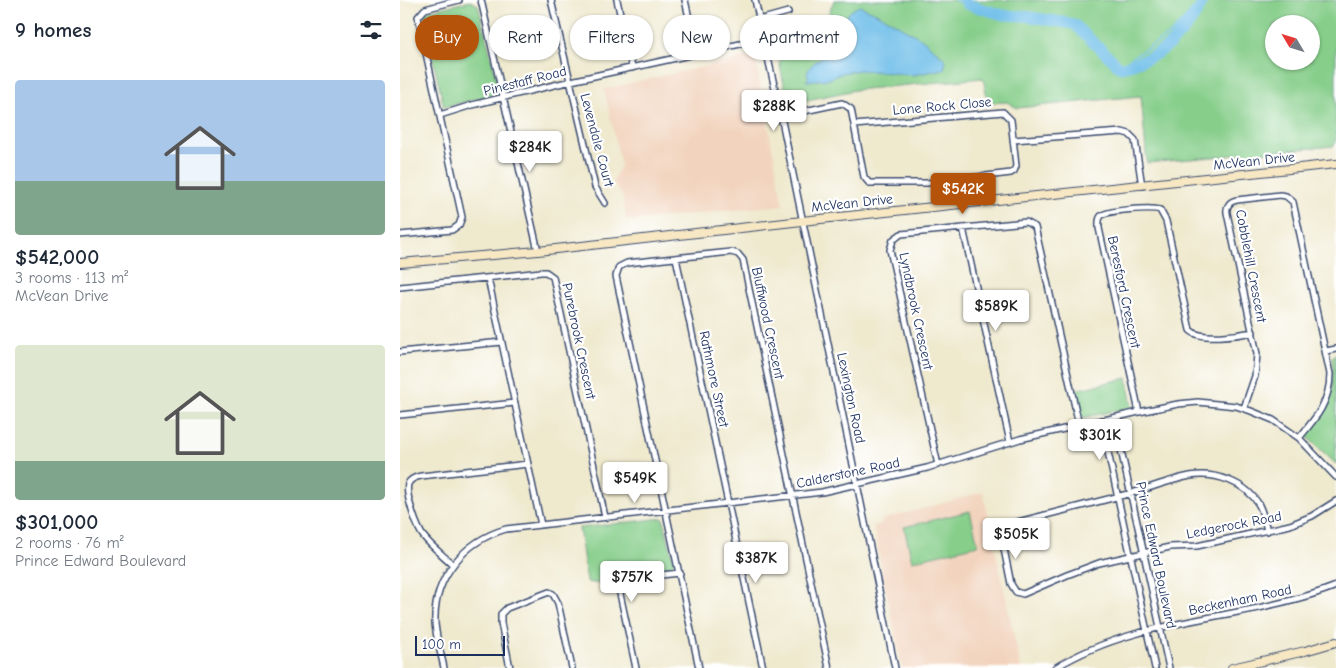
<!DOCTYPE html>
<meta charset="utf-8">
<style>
:root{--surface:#fff;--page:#f2f2f3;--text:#1f2937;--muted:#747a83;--accent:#b45309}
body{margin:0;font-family:"Comic Neue",sans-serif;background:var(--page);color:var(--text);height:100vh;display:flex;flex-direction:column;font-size:19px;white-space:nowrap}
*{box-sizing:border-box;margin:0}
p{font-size:16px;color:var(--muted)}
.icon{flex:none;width:28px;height:28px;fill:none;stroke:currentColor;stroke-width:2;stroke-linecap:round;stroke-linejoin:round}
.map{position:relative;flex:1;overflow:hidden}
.side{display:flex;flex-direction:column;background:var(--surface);width:400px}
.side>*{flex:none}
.banner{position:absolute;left:15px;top:15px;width:475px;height:45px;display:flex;gap:10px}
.needle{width:32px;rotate:308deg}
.buttons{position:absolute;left:865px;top:15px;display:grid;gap:10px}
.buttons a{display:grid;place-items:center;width:55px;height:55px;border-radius:50%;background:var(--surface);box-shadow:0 1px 4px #0004;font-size:25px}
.scale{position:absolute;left:15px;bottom:12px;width:90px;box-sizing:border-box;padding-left:5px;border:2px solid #1b2f5e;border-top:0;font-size:14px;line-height:18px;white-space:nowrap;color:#1b2f5e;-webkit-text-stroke:4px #fff;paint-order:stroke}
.price{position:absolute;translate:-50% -42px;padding:0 11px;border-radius:5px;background:#fff;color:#222;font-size:16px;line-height:32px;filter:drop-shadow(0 1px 2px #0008)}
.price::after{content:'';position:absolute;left:50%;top:30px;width:15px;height:11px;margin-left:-8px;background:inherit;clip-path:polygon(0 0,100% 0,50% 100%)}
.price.current{background:var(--accent);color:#fff}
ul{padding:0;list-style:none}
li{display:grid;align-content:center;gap:10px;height:265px;padding:0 15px}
li span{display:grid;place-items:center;height:155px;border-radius:5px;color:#555}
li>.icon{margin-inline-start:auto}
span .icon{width:90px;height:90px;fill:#fffc;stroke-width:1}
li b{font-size:21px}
h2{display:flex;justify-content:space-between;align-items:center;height:60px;padding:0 15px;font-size:21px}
.pill{padding:0 18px;border-radius:22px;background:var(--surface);box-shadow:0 1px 4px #0004;font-size:18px;line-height:45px}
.pill.current{background:var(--accent);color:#fff}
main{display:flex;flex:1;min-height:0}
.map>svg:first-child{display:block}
.built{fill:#f2d4be}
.green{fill:#86ce8a;stroke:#507e74;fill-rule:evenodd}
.water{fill:#6ebee9;stroke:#4476a4}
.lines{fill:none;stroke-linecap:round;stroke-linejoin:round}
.stream{stroke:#6ebee9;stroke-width:2}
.river{stroke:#6ebee9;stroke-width:11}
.minor-casing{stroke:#3b4b6f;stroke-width:8}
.secondary-casing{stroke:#3b4b6f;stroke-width:10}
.minor{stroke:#fff;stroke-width:5}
.secondary{stroke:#f7e8c3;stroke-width:8}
.labels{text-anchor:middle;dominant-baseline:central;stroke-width:4.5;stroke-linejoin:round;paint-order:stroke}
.street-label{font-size:14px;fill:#1b2f5e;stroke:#fff}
</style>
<main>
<section class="side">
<h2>9 homes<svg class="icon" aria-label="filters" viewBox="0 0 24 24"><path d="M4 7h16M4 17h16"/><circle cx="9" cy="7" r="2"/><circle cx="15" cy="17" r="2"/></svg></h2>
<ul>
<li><span style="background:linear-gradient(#a9c7e8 65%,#7fa58c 0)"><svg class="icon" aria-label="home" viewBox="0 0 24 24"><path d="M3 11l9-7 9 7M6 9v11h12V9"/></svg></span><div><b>$542,000</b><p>3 rooms · 113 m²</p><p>McVean Drive</p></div></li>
<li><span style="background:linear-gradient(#dfe7d0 75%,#7fa58c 0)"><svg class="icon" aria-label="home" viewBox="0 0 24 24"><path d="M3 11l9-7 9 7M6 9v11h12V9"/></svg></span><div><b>$301,000</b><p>2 rooms · 76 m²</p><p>Prince Edward Boulevard</p></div></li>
</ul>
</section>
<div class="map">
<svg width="936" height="668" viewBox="0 0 936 668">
<rect width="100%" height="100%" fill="#fff"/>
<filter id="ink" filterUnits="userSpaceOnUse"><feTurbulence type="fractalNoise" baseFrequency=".02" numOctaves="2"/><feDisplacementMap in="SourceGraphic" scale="10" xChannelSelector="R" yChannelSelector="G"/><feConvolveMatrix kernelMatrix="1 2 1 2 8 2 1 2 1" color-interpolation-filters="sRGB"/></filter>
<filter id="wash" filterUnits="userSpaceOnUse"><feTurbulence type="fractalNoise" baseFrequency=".0096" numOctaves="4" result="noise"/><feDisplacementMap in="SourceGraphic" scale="20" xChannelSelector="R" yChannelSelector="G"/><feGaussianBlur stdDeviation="1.12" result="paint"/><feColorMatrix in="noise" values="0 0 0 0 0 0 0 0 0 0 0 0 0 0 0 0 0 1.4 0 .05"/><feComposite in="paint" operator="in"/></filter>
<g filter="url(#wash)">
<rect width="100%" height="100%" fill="#efe9ce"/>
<path class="built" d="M 355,55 L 383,205 L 226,221 L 223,198 L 213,181 L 221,165 L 204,89 Z
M 583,492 L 621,668 L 502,668 L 473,526 L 482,524 L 481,520 Z"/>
<path class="green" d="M 434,0 L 936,0 L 936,142 L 934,146 L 747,163 L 741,96 L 617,108 L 607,102 L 588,103 L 583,78 L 455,90 L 388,104 L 379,61 L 419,41 ZM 874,24 L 911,24 L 911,61 L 874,61 Z
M 70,1 L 78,5 L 100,93 L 44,107 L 24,21 L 24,15 L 28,11 Z
M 936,353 L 936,464 L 907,437 C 909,428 918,422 923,414 C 935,396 933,378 932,357 Z
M 727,378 L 732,407 L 682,418 L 675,390 Z
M 570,511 L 578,545 L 512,561 L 504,527 Z
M 263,518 L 274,562 L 271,569 L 223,576 L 217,581 L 215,586 L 187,582 L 179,528 Z"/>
<path class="water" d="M 460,6 L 482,16 L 522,39 L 546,60 L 544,69 L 513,75 L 460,70 L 442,73 L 429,79 L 406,81 L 409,77 L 407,74 C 410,61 426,57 434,47 C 444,31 439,14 460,6 Z"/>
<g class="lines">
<path class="stream" d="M 555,0 C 565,4 589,17 598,17 C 605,18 613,15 621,14 C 635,13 652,15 666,21 C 689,31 697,59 723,63 L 772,33 L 797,5 L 799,0"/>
<path class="river" d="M 565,0 L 567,4 L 603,15 L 624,16 L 674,24 L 721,68 C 735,63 750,59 761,51 C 775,42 798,16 803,0"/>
</g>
</g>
<g filter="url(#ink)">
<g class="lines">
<defs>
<path id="minor" d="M 81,0 L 138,251
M 151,0 L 195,187 L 205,203
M 217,0 L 232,68
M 285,0 L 297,54
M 355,0 L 381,116 L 495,668
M 359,20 L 388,12
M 40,115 L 72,105 L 171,81 L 363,39
M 381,116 L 442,103 L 451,109 L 464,177 L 469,183 L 527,183 L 611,173 L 614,171 L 616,166 L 611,120 L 603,112 L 454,125
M 613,140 L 722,132 L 729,134 L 735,140 L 742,186
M 563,228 L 610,442
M 0,235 L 52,230 L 59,225 L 62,217 L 18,17 L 25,9 L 59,0
M 276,258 L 363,668
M 88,278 L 141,525
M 0,287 L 141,272 L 146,272 L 153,277 L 205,517
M 926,351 L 936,349
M 0,352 L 102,342
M 844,408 L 855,376 L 857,354 L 827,213 C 826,206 830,201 837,200 L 880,195 L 886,196 L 893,202 L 930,374 C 930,402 916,418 899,438
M 739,412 L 699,228 C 699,224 698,219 701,216 C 705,210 753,207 760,210 L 766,221 L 790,330 C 800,341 839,335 853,332
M 0,415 L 115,403
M 714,418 L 769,668
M 701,420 L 755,668
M 538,465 L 490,250 L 493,240 L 501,234 L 626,222 L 635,227 L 679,425
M 867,531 C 865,522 863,513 859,505 C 846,482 815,472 790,476 C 769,480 745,490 724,495 C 686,505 648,514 610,524 L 604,527 L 601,534 L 611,584 L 616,592 L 623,594 L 667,575 L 699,563 L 770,547 L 797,546 L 890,525 L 912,516 L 936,501
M 52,564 C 43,555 32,547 24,537 C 17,529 5,494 8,484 C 10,479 16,477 21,476 L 128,464
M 44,668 C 41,653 36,638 35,623 C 33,578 64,541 106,529 L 422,492 L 527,468 L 620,439 L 739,412 L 778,404 L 798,402 L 836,406 L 851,411 L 873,420 L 899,438 L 936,477
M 110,668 L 101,623 L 101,614 L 107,608 L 149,592 L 153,594 L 158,603 L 172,668
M 236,668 L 220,594 L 221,584 L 232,578 L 280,573
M 299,668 L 216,276 L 219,267 L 227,263 L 331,252 L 338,254 L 343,260 L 429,668
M 655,668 C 718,629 792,622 863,607 C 888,601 912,596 936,586"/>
<path id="secondary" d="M 0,263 L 138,251 L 402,221 L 936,164
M 832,668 L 905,651 L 936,642"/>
</defs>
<use href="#minor" class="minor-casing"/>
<use href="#secondary" class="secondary-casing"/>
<use href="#minor" class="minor"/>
<use href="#secondary" class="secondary"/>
</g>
</g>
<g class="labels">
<g class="street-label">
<text transform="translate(125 81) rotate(-14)">Pinestaff Road</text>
<text transform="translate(542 106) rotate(-5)">Lone Rock Close</text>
<text transform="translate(197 140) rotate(75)">Levendale Court</text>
<text transform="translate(854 161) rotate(-6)">McVean Drive</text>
<text transform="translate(452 203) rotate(-6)">McVean Drive</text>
<text transform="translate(851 266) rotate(79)">Cobblehill Crescent</text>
<text transform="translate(724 292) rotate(78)">Beresford Crescent</text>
<text transform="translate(516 311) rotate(78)">Lyndbrook Crescent</text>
<text transform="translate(368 323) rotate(78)">Bluffwood Crescent</text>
<text transform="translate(179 341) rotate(78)">Purebrook Crescent</text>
<text transform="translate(314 379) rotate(78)">Rathmore Street</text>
<text transform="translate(451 398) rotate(78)">Lexington Road</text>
<text transform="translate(448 473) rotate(-12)">Calderstone Road</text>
<text transform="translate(834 525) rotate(-11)">Ledgerock Road</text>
<text transform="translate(756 555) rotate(78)">Prince Edward Boulevard</text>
<text transform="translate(840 600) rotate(-12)">Beckenham Road</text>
</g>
</g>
</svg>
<div class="buttons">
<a><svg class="needle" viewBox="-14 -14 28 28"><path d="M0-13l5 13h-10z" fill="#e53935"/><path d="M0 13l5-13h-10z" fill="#747a83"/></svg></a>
</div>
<div class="scale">100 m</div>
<b class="price" style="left:374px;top:132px">$288K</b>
<b class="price" style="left:130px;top:173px">$284K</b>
<b class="price current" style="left:563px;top:215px">$542K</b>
<b class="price" style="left:596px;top:332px">$589K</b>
<b class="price" style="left:700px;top:461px">$301K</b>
<b class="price" style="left:235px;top:504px">$549K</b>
<b class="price" style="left:616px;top:560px">$505K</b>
<b class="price" style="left:356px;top:584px">$387K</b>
<b class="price" style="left:232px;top:603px">$757K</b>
<div class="banner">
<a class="pill current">Buy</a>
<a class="pill">Rent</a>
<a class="pill">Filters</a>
<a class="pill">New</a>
<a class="pill">Apartment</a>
</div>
</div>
</main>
